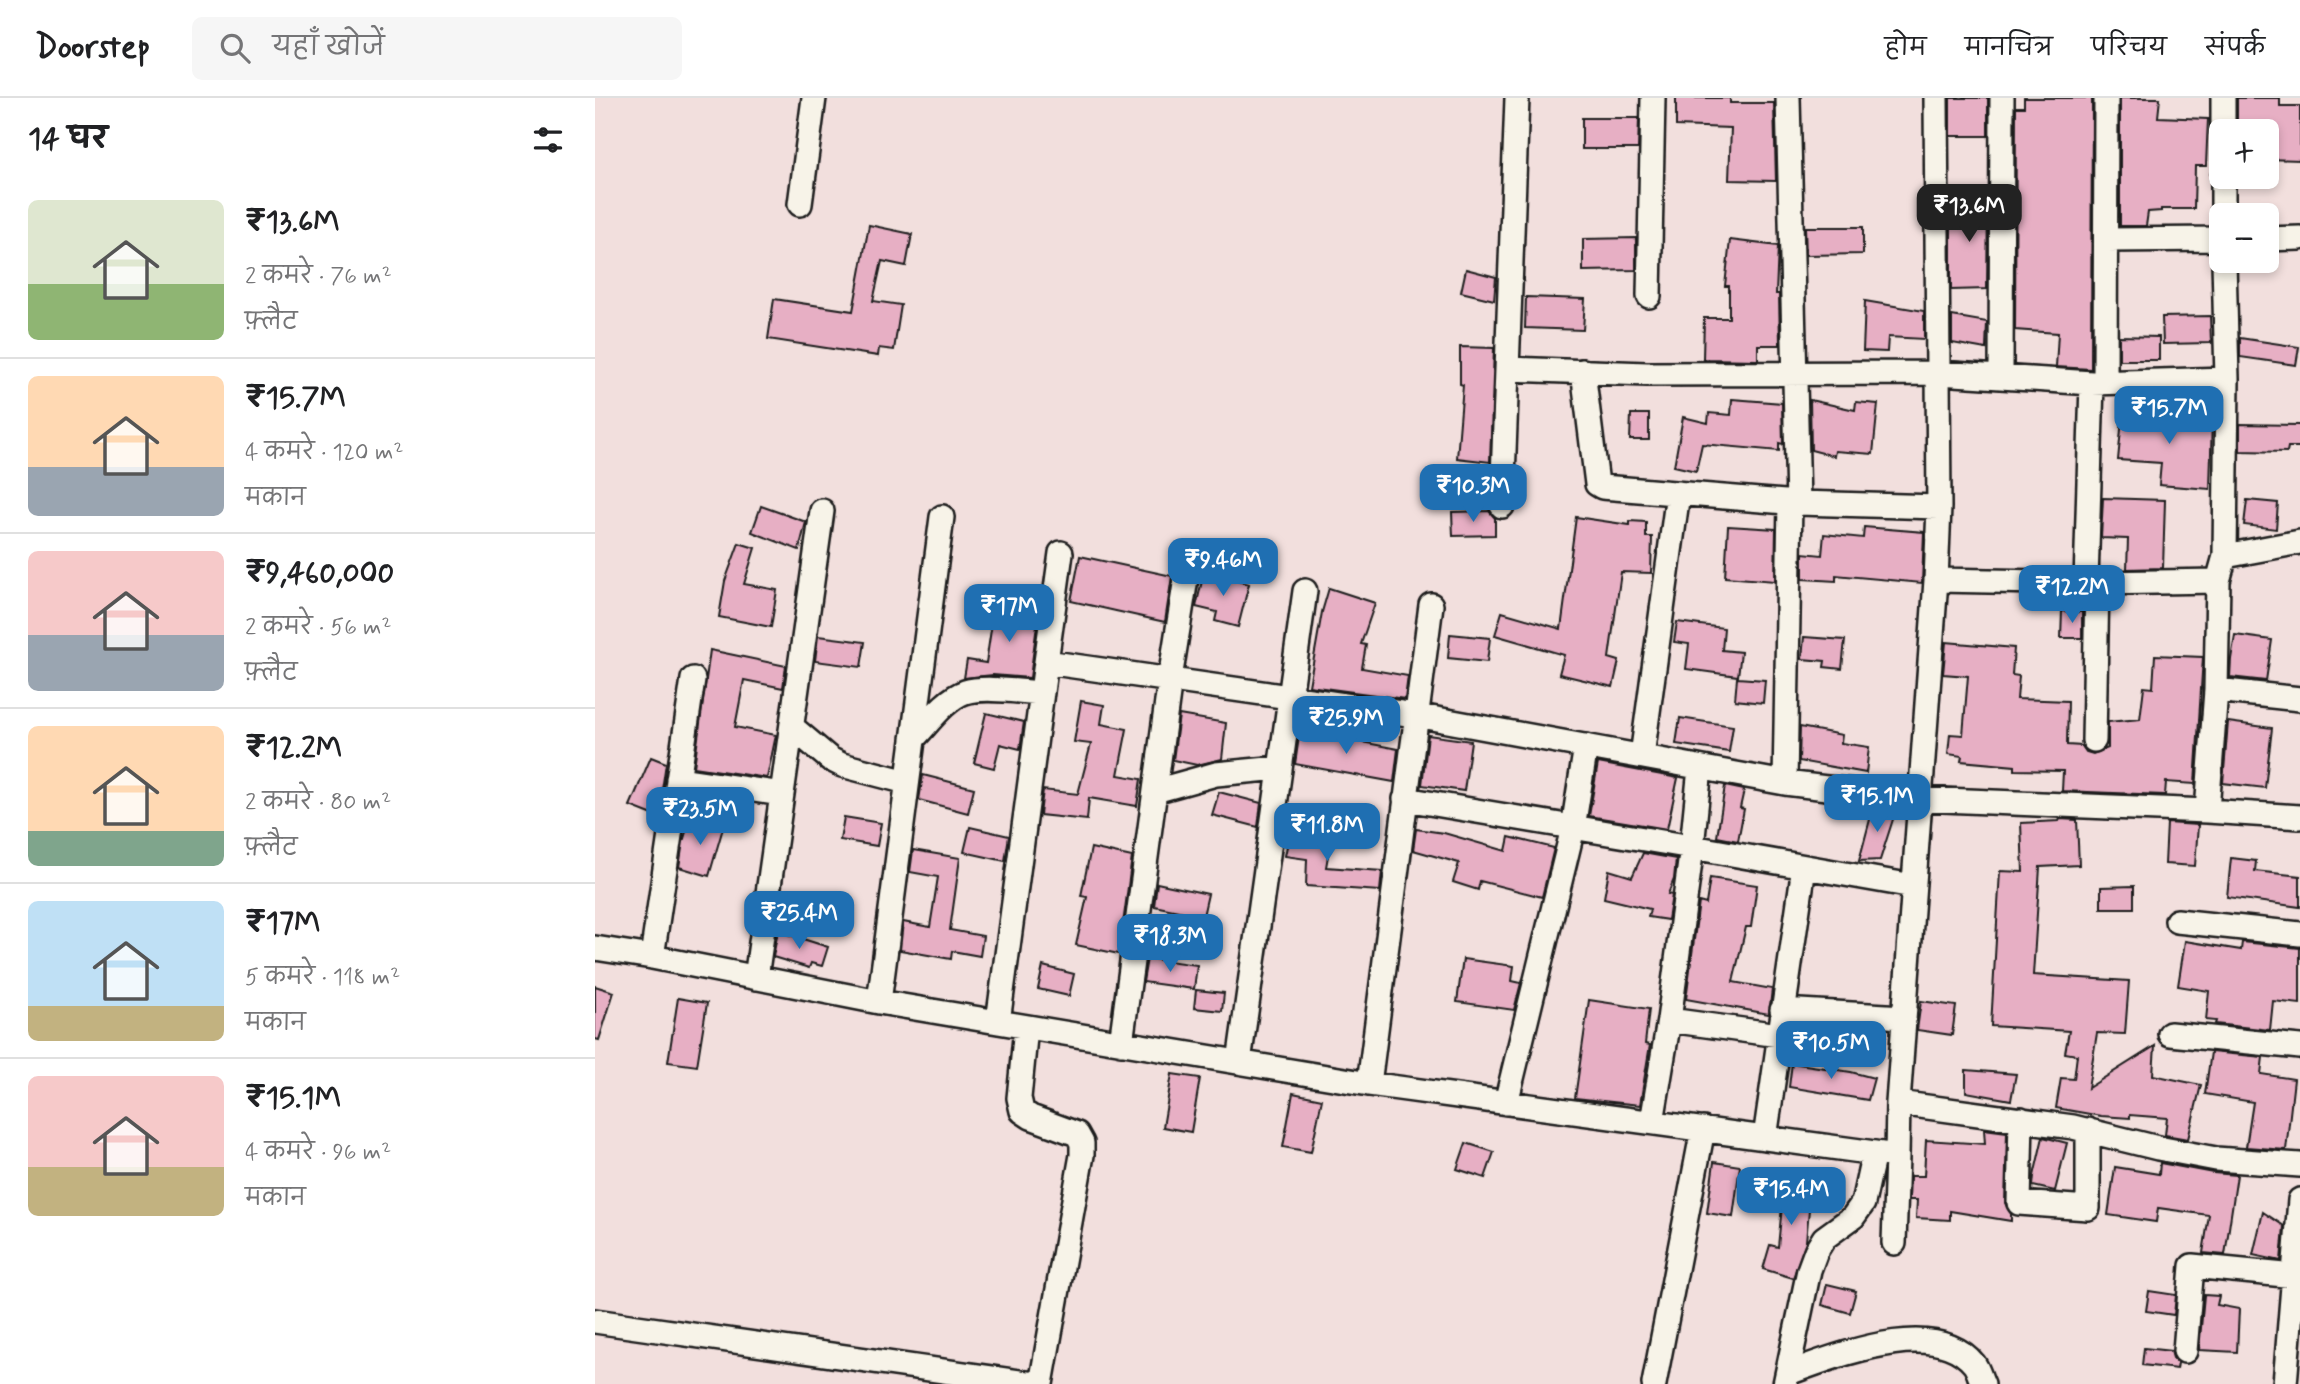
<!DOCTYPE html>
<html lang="hi">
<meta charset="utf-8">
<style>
:root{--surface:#fff;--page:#f6f6f6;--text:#202124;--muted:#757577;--line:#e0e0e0;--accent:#1f6fb2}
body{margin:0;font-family:Mynerve,"Playpen Sans Deva",sans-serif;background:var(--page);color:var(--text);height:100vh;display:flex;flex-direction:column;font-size:26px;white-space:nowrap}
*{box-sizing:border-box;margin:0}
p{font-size:23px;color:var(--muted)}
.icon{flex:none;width:38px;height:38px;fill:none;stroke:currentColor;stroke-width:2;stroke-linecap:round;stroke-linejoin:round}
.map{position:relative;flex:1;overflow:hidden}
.side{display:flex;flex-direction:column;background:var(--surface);width:595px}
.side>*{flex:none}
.buttons{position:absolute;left:1614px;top:21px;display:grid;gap:14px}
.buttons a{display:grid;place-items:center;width:70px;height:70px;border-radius:10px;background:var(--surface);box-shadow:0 4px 10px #0003;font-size:35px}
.price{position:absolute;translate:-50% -60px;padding:0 16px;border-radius:14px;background:var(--accent);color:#fff;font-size:23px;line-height:46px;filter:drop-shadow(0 2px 4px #0008)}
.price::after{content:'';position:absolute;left:50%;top:42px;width:21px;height:16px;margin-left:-10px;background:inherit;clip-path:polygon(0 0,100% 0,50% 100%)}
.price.current{background:#222;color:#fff}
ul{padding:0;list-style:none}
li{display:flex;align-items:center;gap:21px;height:175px;padding:0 28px}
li+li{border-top:2px solid var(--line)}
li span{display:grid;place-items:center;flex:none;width:196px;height:140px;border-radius:10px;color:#555}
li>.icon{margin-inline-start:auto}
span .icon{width:84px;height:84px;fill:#fffc;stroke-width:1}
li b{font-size:30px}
h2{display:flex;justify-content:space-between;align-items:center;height:84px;padding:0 28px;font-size:30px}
header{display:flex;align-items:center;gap:42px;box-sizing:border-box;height:98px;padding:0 35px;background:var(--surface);border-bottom:2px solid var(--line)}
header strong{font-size:33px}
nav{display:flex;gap:38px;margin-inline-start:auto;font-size:24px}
.search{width:490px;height:63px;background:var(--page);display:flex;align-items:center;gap:18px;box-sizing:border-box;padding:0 24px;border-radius:10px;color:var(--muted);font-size:26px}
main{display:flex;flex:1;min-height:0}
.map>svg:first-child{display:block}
.building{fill:#e7afc4;stroke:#1c1c1c;stroke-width:2}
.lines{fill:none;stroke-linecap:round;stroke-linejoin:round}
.minor-casing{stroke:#1c1c1c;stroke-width:28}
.minor{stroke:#f7f3e8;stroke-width:23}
</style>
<header>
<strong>Doorstep</strong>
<div class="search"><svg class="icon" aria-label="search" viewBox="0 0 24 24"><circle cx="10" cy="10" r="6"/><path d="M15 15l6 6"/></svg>यहाँ खोजें</div>
<nav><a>होम</a><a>मानचित्र</a><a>परिचय</a><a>संपर्क</a></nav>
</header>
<main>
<section class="side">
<h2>14 घर<svg class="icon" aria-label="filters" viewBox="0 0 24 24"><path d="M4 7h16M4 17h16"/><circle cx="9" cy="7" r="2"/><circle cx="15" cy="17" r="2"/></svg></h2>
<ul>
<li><span style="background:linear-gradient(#dfe7d0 60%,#8fb573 0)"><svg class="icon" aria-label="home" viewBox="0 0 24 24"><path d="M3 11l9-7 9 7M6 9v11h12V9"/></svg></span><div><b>₹13.6M</b><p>2 कमरे · 76 m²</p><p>फ़्लैट</p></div></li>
<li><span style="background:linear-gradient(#ffd9b3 65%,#9aa5b1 0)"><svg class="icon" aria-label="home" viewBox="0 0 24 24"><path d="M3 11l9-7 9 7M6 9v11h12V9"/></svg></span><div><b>₹15.7M</b><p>4 कमरे · 120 m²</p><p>मकान</p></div></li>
<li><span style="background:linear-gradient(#f6c9c9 60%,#9aa5b1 0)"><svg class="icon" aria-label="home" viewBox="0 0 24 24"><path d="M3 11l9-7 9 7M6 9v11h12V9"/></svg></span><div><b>₹9,460,000</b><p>2 कमरे · 56 m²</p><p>फ़्लैट</p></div></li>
<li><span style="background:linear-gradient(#ffd9b3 75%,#7fa58c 0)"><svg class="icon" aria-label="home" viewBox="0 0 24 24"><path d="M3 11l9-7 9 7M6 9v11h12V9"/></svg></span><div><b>₹12.2M</b><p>2 कमरे · 80 m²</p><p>फ़्लैट</p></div></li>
<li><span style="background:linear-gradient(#bfe0f5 75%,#c2b280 0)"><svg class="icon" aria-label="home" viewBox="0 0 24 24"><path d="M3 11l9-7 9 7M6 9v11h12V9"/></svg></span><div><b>₹17M</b><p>5 कमरे · 118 m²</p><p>मकान</p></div></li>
<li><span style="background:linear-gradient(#f6c9c9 65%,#c2b280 0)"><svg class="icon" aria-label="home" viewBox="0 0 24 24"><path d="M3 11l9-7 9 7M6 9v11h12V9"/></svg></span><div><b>₹15.1M</b><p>4 कमरे · 96 m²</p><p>मकान</p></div></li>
</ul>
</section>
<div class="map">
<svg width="1705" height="1286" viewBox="0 0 1705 1286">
<rect width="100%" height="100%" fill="#f2dfdd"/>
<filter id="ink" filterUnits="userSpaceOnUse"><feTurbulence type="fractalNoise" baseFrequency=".0143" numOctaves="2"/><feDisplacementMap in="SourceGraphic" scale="14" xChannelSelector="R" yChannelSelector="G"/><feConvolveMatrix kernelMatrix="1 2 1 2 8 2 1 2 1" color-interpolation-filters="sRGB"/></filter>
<g filter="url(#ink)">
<path class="building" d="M 1081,0 L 1135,0 L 1135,5 L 1179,5 L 1181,83 L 1134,82 L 1136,30 L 1081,28 Z
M 1355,0 L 1393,0 L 1393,38 L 1355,38 Z
M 1429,0 L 1497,0 L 1496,271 L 1461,269 L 1463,235 L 1420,232 L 1421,9 L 1429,9 Z
M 1525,0 L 1565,0 L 1563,19 L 1613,21 L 1611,68 L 1600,68 L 1599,111 L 1566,111 L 1566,113 L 1553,114 L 1551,128 L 1525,128 Z
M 1642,0 L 1685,0 L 1685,8 L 1705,8 L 1705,62 L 1671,61 L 1671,33 L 1642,33 Z
M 987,20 L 1044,20 L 1043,51 L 987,51 Z
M 1393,100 L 1392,191 L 1356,192 L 1356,101 Z
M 274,127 L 317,136 L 311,168 L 287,163 L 278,203 L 306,207 L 299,252 L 284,250 L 283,258 L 173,241 L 179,201 L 258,213 Z
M 1210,129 L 1268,129 L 1268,156 L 1211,157 Z
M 1041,140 L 1041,172 L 988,173 L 988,141 Z
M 1135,142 L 1183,148 L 1181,196 L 1184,196 L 1185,247 L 1163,247 L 1163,262 L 1108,261 L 1109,220 L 1134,220 L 1134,188 L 1130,188 Z
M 871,171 L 901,179 L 899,202 L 866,194 Z
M 931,199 L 990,201 L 988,232 L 930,230 Z
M 1270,203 L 1329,213 L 1329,241 L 1293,239 L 1292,254 L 1268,253 Z
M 1357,218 L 1392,224 L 1391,251 L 1357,245 Z
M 1615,218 L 1616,245 L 1568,246 L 1567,219 Z
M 1524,238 L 1564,239 L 1564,262 L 1524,262 Z
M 1645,240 L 1704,249 L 1701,267 L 1645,259 Z
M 865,249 L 899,250 L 895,364 L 862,360 L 868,287 L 865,286 Z
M 1137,301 L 1187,305 L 1188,346 L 1184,345 L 1184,353 L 1107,346 L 1101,373 L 1079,368 L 1088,319 L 1113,325 L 1114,315 L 1136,317 Z
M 1215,302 L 1260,312 L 1261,304 L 1283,306 L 1278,356 L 1240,353 L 1239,358 L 1216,352 Z
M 1528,311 L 1617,320 L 1615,391 L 1564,387 L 1566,365 L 1523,362 Z
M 1036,316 L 1054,316 L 1054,342 L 1035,342 Z
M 1645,326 L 1705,327 L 1705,349 L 1693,349 L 1692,354 L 1645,353 Z
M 1508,400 L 1570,402 L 1568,470 L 1532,471 L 1533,441 L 1506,440 Z
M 1652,402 L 1683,405 L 1681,431 L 1649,427 Z
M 166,408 L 211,424 L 204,452 L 157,434 Z
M 894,413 L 900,420 L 900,437 L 858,438 L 857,414 Z
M 981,419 L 1035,427 L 1035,423 L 1051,424 L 1051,439 L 1057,439 L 1056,475 L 1026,474 L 1014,560 L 1024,563 L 1018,589 L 964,576 L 969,557 L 900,537 L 907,514 L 966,531 Z
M 1133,428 L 1181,431 L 1180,483 L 1130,479 Z
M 1269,429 L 1329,434 L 1327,485 L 1241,477 L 1241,483 L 1208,481 L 1208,455 L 1227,457 L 1229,436 L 1268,440 Z
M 144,445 L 160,450 L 149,486 L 182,492 L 176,529 L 124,519 L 130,483 Z
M 485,458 L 577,478 L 570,524 L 476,503 Z
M 609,474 L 654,486 L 643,529 L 620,523 L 622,514 L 601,509 Z
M 734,490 L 780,505 L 766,546 L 771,547 L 767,570 L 813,578 L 810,601 L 714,588 L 727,514 Z
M 400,505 L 444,512 L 435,580 L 398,577 L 369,580 L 372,562 L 391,565 Z
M 1467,513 L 1487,514 L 1487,540 L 1466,540 Z
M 1082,524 L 1129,530 L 1127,552 L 1146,554 L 1143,578 L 1091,571 L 1094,546 L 1079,544 Z
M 855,536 L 895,540 L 892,564 L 853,560 Z
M 1640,537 L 1677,542 L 1671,583 L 1635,579 L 1636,561 Z
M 223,538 L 270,544 L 266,569 L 220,563 Z
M 1209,539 L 1250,542 L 1247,571 L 1229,569 L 1230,563 L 1207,561 Z
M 1351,544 L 1419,550 L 1417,577 L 1424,578 L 1422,601 L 1473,603 L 1472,647 L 1487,648 L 1491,654 L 1498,656 L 1513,650 L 1513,624 L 1545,621 L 1549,589 L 1558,590 L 1560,557 L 1608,559 L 1600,686 L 1571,684 L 1570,697 L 1467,693 L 1468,673 L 1420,672 L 1420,668 L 1366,663 L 1367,658 L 1353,656 L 1355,636 L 1368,637 L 1373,578 L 1348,576 Z
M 115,552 L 191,568 L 188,590 L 149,582 L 140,629 L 181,637 L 172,680 L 99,669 Z
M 1142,580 L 1170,582 L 1168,605 L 1140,602 Z
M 486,603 L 509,607 L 506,626 L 532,631 L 523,677 L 546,681 L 542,708 L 494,700 L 492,722 L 445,717 L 448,692 L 483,696 L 496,646 L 479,644 Z
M 391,615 L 429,624 L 425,651 L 405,646 L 399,670 L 379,665 Z
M 584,617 L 631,625 L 627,661 L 602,667 L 578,662 Z
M 1085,620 L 1138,628 L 1134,654 L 1081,646 Z
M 1633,624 L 1677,630 L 1670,690 L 1628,685 Z
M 1205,629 L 1247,637 L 1246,645 L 1274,649 L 1271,675 L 1204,663 Z
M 705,632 L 803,651 L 799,684 L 700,666 Z
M 833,637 L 876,643 L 869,693 L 827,687 Z
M 56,659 L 71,665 L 63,719 L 35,708 Z
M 1003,665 L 1083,680 L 1072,731 L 994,718 Z
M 328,677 L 379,690 L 373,715 L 324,702 Z
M 1130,688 L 1149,692 L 1145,710 L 1149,711 L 1143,743 L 1122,739 Z
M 624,694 L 666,705 L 663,729 L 617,717 Z
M 1278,710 L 1301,712 L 1285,762 L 1264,763 Z
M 249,719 L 286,725 L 282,748 L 245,742 Z
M 95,720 L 128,730 L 114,778 L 84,769 L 88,744 Z
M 1465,721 L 1482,722 L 1484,767 L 1445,769 L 1438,877 L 1534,883 L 1530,936 L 1502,935 L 1493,990 L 1560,948 L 1558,977 L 1606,987 L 1593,1041 L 1570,1037 L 1572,1020 L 1535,1017 L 1535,1020 L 1506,1018 L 1461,1010 L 1466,980 L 1479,981 L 1482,957 L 1470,955 L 1474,933 L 1396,928 L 1405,773 L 1428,774 L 1426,725 L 1464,723 Z
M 1572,725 L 1603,727 L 1600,768 L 1570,766 Z
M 696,728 L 737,735 L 731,769 L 787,773 L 785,793 L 711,788 L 712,761 L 690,758 Z
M 375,729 L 414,738 L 410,763 L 369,754 Z
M 821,731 L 849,735 L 911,753 L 914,739 L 959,750 L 947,799 L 885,783 L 883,792 L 858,784 L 864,765 L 818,752 Z
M 496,750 L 537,759 L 524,856 L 481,847 L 492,799 L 486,798 Z
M 318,752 L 365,760 L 355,832 L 388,838 L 385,858 L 357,853 L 356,861 L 305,852 L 308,824 L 335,829 L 343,779 L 315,774 Z
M 1048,755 L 1081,761 L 1079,781 L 1073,796 L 1077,797 L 1073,822 L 1053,819 L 1055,811 L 1009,800 L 1014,772 L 1037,779 Z
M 1636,760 L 1661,763 L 1660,773 L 1705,778 L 1705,809 L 1632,799 Z
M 1115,780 L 1162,787 L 1156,829 L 1151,829 L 1138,884 L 1177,891 L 1174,916 L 1091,901 L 1104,804 L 1111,806 Z
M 562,785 L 613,796 L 608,818 L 559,808 Z
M 1539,788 L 1539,810 L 1506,810 L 1506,789 Z
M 183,833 L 233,849 L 227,868 L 216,865 L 214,870 L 178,859 Z
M 1590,843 L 1646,852 L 1647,844 L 1705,850 L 1705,906 L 1678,903 L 1675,932 L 1620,926 L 1621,923 L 1611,922 L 1614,893 L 1583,888 Z
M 552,860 L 602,867 L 599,891 L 548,884 Z
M 868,861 L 919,868 L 917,883 L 926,885 L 919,912 L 862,904 Z
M 448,868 L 479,876 L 474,898 L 443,891 Z
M 0,888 L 19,894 L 4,942 L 0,941 Z
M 601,892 L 629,895 L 627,913 L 599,910 Z
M 83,900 L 112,905 L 102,968 L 73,964 Z
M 994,902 L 1054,911 L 1050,946 L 1055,947 L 1045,1007 L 980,1000 Z
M 1326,903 L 1361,908 L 1357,937 L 1322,932 Z
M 1616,954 L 1668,959 L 1666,976 L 1699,981 L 1691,1052 L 1651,1049 L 1658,1004 L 1610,996 Z
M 1197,965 L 1256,974 L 1279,980 L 1273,1002 L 1194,989 Z
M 1371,972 L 1421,976 L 1416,1002 L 1371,994 Z
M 577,976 L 605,980 L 596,1034 L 568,1029 Z
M 698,995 L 727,1001 L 716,1054 L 688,1049 Z
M 1389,1031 L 1412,1034 L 1410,1105 L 1416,1116 L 1416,1123 L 1355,1113 L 1355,1122 L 1321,1120 L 1322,1102 L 1314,1102 L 1315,1078 L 1329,1078 L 1331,1042 L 1390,1046 Z
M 1448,1039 L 1472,1045 L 1460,1093 L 1438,1088 L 1439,1078 Z
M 871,1045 L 899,1054 L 890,1080 L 862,1071 Z
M 1119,1064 L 1145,1068 L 1138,1119 L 1112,1115 Z
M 1565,1065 L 1618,1075 L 1642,1077 L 1630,1157 L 1608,1155 L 1614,1117 L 1563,1110 L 1561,1124 L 1513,1117 L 1520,1069 L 1564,1076 Z
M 1190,1077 L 1217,1080 L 1211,1143 L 1198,1180 L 1168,1171 L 1175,1147 L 1183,1149 Z
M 1668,1114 L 1689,1128 L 1686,1163 L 1658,1157 Z
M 1232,1186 L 1261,1193 L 1255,1215 L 1227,1207 Z
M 1554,1193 L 1581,1197 L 1579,1217 L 1551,1213 Z
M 1609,1197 L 1624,1198 L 1622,1207 L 1644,1211 L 1642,1254 L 1604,1252 Z
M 1549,1250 L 1576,1253 L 1578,1260 L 1583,1265 L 1582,1271 L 1547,1267 Z"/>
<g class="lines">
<defs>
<path id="minor" d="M 1193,0 L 1203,405 L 1344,409
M 1341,0 L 1344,409 L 1341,482 L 1502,485 L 1623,483 L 1621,592 L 1612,713 L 1705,719
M 1628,33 L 1628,0
M 205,106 L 219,0
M 1628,117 L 1628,79
M 1671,141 L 1705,140
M 1511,142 L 1626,141
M 1054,198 L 1058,0
M 912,271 L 1052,276 L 1344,275 L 1497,285 L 1632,281
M 988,273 L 1001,378 L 1002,386 L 1007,389 L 1203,405
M 1406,279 L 1407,0
M 1510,284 L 1511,0
M 907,408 L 922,0
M 347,419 L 284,904 L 403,924
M 1630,458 L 1705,444
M 1341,482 L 1303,1005 L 1478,1029 L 1563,1050 L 1621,1061 L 1705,1067
M 1623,483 L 1630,458 L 1632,281 L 1629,163
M 1491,484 L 1497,285
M 451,564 L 466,455
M 1621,592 L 1705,601
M 197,629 L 235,661 L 247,667 L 312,684
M 318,641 C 332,627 350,601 370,594 C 390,588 426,594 447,595
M 1499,642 L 1502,485
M 1047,658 L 1083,395
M 1105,670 L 1097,749 L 1318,788
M 83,681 L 187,696
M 1190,685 L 1195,404
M 560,693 L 621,676 L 684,670
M 810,701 L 1097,749 L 1074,922 L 1057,1024
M 1582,823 L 1705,836
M 0,850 L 57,859 L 284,904
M 57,859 L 98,581
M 161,880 L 227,413
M 1187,912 L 1309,919
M 1074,922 L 1184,937
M 431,929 L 424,1000 L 427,1013 L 436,1019 L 482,1036 L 487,1045 L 487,1057 L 446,1286
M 1575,936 L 1705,949
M 526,945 L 575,581 L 592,474
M 644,964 L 710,493
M 774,986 L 836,507
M 911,1005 L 978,730 L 991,648
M 1303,1005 L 1302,1058 L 774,986 L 403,924 L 451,564 L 820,617 L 1190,685 L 1324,701 L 1612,713
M 1426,1021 L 1424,1105 L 1493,1110 L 1493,1032
M 1170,1040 L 1209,769
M 1299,1145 L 1302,1058
M 0,1223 L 439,1286
M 1590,1253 L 1597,1168 L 1700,1178
M 1193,1275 C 1240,1259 1339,1217 1379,1266 C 1383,1271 1385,1280 1388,1286
M 1059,1286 L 1108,1031
M 1190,1286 L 1214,1172 L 1221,1153 L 1229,1140 L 1258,1119 L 1268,1105 L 1279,1055
M 1690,1286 L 1705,1102"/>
</defs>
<use href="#minor" class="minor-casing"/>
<use href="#minor" class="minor"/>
</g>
</g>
</svg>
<div class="buttons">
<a>+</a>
<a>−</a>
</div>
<b class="price current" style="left:1374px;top:146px">₹13.6M</b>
<b class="price" style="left:1574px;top:348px">₹15.7M</b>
<b class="price" style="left:878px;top:426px">₹10.3M</b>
<b class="price" style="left:628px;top:500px">₹9.46M</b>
<b class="price" style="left:1477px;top:527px">₹12.2M</b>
<b class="price" style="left:414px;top:546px">₹17M</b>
<b class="price" style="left:751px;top:658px">₹25.9M</b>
<b class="price" style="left:1282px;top:736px">₹15.1M</b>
<b class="price" style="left:105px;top:749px">₹23.5M</b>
<b class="price" style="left:732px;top:765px">₹11.8M</b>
<b class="price" style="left:204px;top:853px">₹25.4M</b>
<b class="price" style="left:575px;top:876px">₹18.3M</b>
<b class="price" style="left:1236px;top:983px">₹10.5M</b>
<b class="price" style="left:1196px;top:1129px">₹15.4M</b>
</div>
</main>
